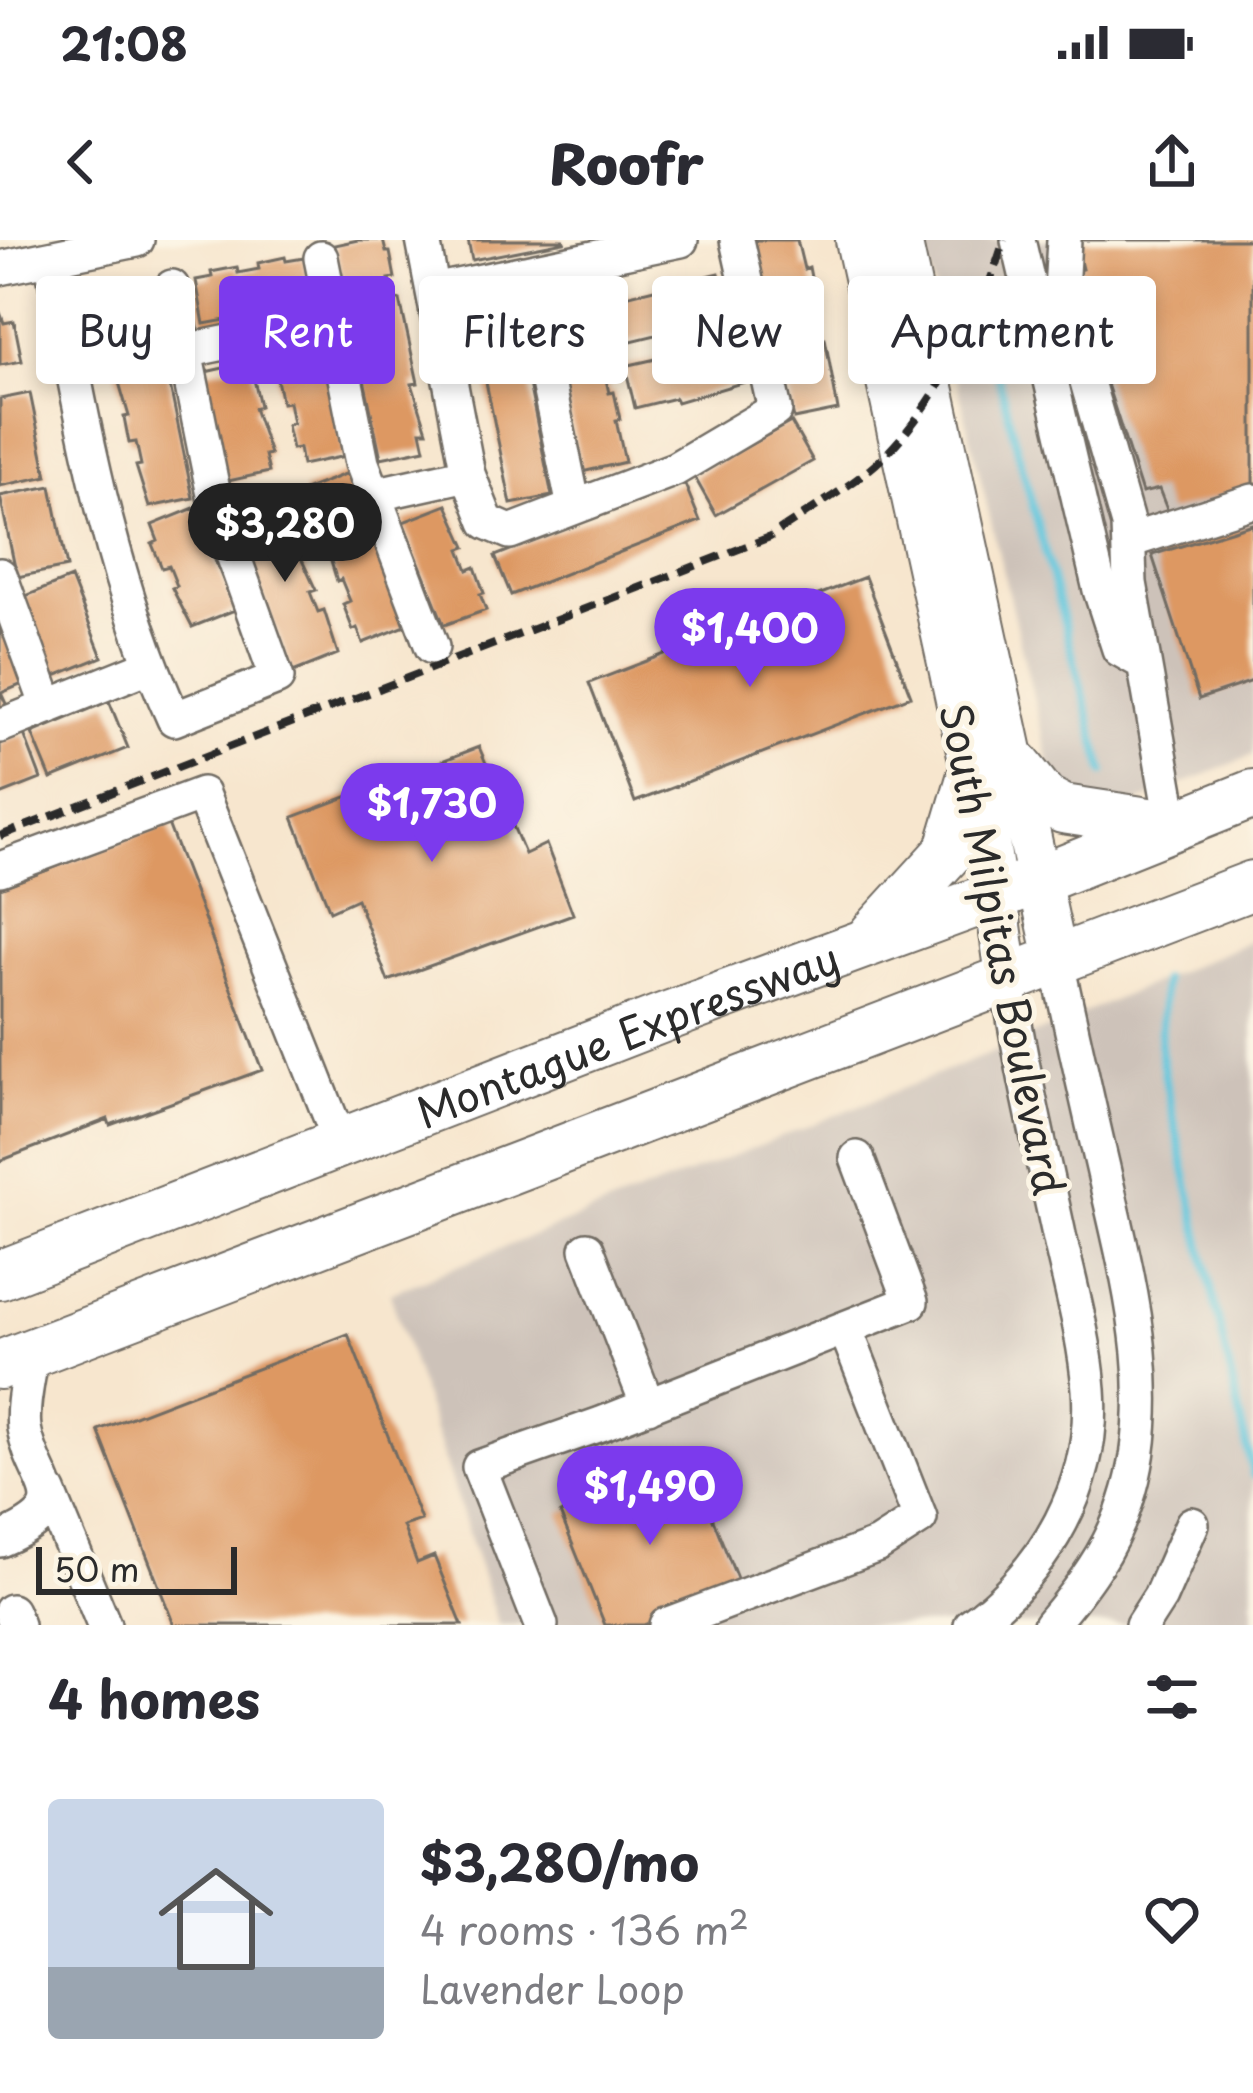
<!DOCTYPE html>
<meta charset="utf-8">
<style>
:root{--surface:#fff;--page:#f2f2f3;--text:#2b2b33;--muted:#7c7c81;--line:#e1e1e2;--accent:#7c3aed}
body{margin:0;font-family:"Playpen Sans",sans-serif;background:var(--page);color:var(--text);height:100vh;display:flex;flex-direction:column;font-size:45px;white-space:nowrap}
*{box-sizing:border-box;margin:0}
p{font-size:39px;color:var(--muted)}
.icon{flex:none;width:66px;height:66px;fill:none;stroke:currentColor;stroke-width:2;stroke-linecap:round;stroke-linejoin:round}
.map{position:relative;height:1385px;overflow:hidden}
.drawer{display:flex;flex-direction:column;background:var(--surface);flex:1}
.drawer>*{flex:none}
.banner{position:absolute;left:36px;top:36px;width:1182px;height:108px;display:flex;gap:24px}
.scale{position:absolute;left:36px;bottom:30px;width:201px;box-sizing:border-box;padding-left:12px;border:6px solid #2b2b2b;border-top:0;font-size:33px;line-height:42px;white-space:nowrap;color:#2b2b2b;-webkit-text-stroke:9px #fcf5e5;paint-order:stroke}
.price{position:absolute;translate:-50% -102px;padding:0 27px;border-radius:42px;background:var(--accent);color:#fff;font-size:39px;line-height:78px;filter:drop-shadow(0 3px 6px #0008)}
.price::after{content:'';position:absolute;left:50%;top:72px;width:36px;height:27px;margin-left:-18px;background:inherit;clip-path:polygon(0 0,100% 0,50% 100%)}
.price.active{background:#222;color:#fff}
ul{padding:0;list-style:none}
li{display:flex;align-items:center;gap:36px;height:300px;padding:0 48px}
li+li{border-top:3px solid var(--line)}
li span{display:grid;place-items:center;flex:none;width:336px;height:240px;border-radius:12px;color:#555}
li>.icon{margin-inline-start:auto}
span .icon{width:144px;height:144px;fill:#fffc;stroke-width:1}
li b{font-size:51px}
h2{display:flex;justify-content:space-between;align-items:center;height:144px;padding:0 48px;font-size:51px}
.chip{padding:0 42px;border-radius:12px;background:var(--surface);box-shadow:0 6px 18px #0003;font-size:42px;line-height:108px}
.chip.active{background:var(--accent);color:#fff}
.status{display:flex;justify-content:space-between;align-items:center;height:84px;padding:0 60px;background:var(--surface);direction:ltr}
.status svg{height:33px;fill:currentColor}
header{display:flex;justify-content:space-between;align-items:center;height:156px;padding:0 48px;background:var(--surface);font-size:54px;font-weight:800}
.map>svg:first-child{display:block}
.industrial{fill:#cdc2b9}
.lines{fill:none;stroke-linecap:round;stroke-linejoin:round}
.stream{stroke:#5ec4dc;stroke-width:8}
.building{fill:#dd9862}
.minor-casing{stroke:#726c64;stroke-width:38}
.major-casing{stroke:#726c64;stroke-width:46}
.highway-casing{stroke:#726c64;stroke-width:52}
.minor{stroke:#fff;stroke-width:33}
.major{stroke:#fff;stroke-width:42}
.highway{stroke:#fff;stroke-width:48}
.rail{stroke:#2b2b2b;stroke-width:8;stroke-dasharray:18 9;stroke-linecap:butt}
.labels{text-anchor:middle;dominant-baseline:central;stroke-width:10;stroke-linejoin:round;paint-order:stroke}
.street-label{font-size:42px;fill:#2b2b2b;stroke:#fcf5e5}
</style>
<div class="status"><b>21:08</b><svg viewBox="0 0 49 12"><path d="M0 12V9h3v3zM5 12V6h3v6zM10 12V3h3v9zM15 12V0h3v12zM26 1h20v11H26zM47 4h2v5h-2z"/></svg></div>
<header><svg class="icon" aria-label="back" viewBox="0 0 24 24"><path d="M15 5l-7 7 7 7"/></svg>Roofr<svg class="icon" aria-label="share" viewBox="0 0 24 24"><path d="M12 15V3M7 8l5-5 5 5M5 13v7h14v-7"/></svg></header>
<div class="map">
<svg width="1253" height="1385" viewBox="0 0 1253 1385">
<rect width="100%" height="100%" fill="#fcf5e5"/>
<filter id="ink" filterUnits="userSpaceOnUse"><feTurbulence type="fractalNoise" baseFrequency=".00833" numOctaves="2"/><feDisplacementMap in="SourceGraphic" scale="24" xChannelSelector="R" yChannelSelector="G"/><feConvolveMatrix kernelMatrix="1 2 1 2 8 2 1 2 1" color-interpolation-filters="sRGB"/></filter>
<filter id="wash" filterUnits="userSpaceOnUse"><feTurbulence type="fractalNoise" baseFrequency=".004" numOctaves="4" result="noise"/><feDisplacementMap in="SourceGraphic" scale="48" xChannelSelector="R" yChannelSelector="G"/><feGaussianBlur stdDeviation="2.7" result="paint"/><feColorMatrix in="noise" values="0 0 0 0 0 0 0 0 0 0 0 0 0 0 0 0 0 1.4 0 .05"/><feComposite in="paint" operator="in"/></filter>
<g filter="url(#wash)">
<rect width="100%" height="100%" fill="#f7e6ce"/>
<path class="industrial" d="M 923,0 L 1253,0 L 1253,515 L 1066,592 Z
M 1253,700 L 1253,1385 L 498,1385 L 390,1053 L 984,816 Z"/>
<g class="lines">
<path class="stream" d="M 997,133 L 1104,532
M 1163,740 L 1160,809 L 1167,849 L 1253,1235"/>
</g>
<g id="blocks">
<path class="building" d="M 358,0 L 383,0 L 386,12 L 390,12 L 395,38 L 389,39 L 394,60 L 400,60 L 418,143 L 412,144 L 427,191 L 421,191 L 425,209 L 381,218 L 335,5 Z
M 468,0 L 563,0 L 564,2 L 472,20 Z
M 753,0 L 797,0 L 804,29 L 809,27 L 814,53 L 811,54 L 821,99 L 825,98 L 838,170 L 794,179 Z
M 1075,0 L 1253,0 L 1253,246 L 1168,272 L 1159,249 L 1142,253 L 1071,32 L 1082,29 Z
M 285,17 L 286,21 L 304,18 L 313,64 L 204,84 L 196,40 L 212,37 L 211,32 L 237,27 L 238,33 L 259,29 L 258,23 Z
M 719,33 L 730,77 L 619,104 L 609,60 Z
M 586,40 L 604,107 L 599,108 L 609,153 L 614,152 L 620,179 L 616,180 L 625,222 L 582,232 L 543,49 Z
M 149,44 L 193,258 L 149,267 L 136,226 L 141,225 L 136,202 L 129,203 L 124,177 L 129,176 L 112,119 L 118,118 L 114,97 L 107,98 L 102,72 L 107,71 L 104,54 Z
M 511,56 L 552,256 L 511,264 L 470,64 Z
M 0,72 L 4,83 L 14,81 L 22,121 L 0,125 Z
M 736,101 L 745,142 L 677,162 L 675,158 L 635,168 L 625,126 Z
M 323,109 L 345,216 L 302,225 L 299,208 L 292,209 L 287,185 L 293,183 L 289,162 L 282,163 L 276,135 L 282,134 L 278,117 Z
M 250,122 L 260,166 L 254,168 L 270,214 L 265,215 L 269,232 L 224,242 L 201,133 Z
M 30,153 L 47,236 L 0,246 L 0,159 Z
M 791,182 L 813,221 L 716,275 L 694,236 Z
M 348,233 L 408,385 L 363,403 L 357,388 L 353,390 L 343,364 L 350,361 L 341,339 L 337,341 L 321,289 L 316,291 L 304,250 Z
M 684,242 L 700,281 L 511,355 L 495,316 Z
M 51,246 L 67,327 L 17,337 L 0,256 Z
M 277,259 L 297,299 L 293,301 L 316,350 L 310,352 L 318,372 L 324,370 L 338,414 L 293,432 L 232,277 Z
M 447,265 L 466,307 L 460,309 L 468,330 L 475,327 L 484,353 L 480,354 L 486,370 L 444,385 L 403,282 Z
M 194,268 L 235,370 L 192,387 L 172,348 L 177,346 L 169,326 L 162,328 L 152,304 L 158,301 L 152,285 Z
M 1253,284 L 1253,441 L 1199,459 L 1152,315 Z
M 865,337 L 911,456 L 635,562 L 589,443 Z
M 71,338 L 102,417 L 55,436 L 23,357 Z
M 0,382 L 25,443 L 1,453 L 7,466 L 0,469 Z
M 109,461 L 128,508 L 51,539 L 32,493 Z
M 24,494 L 41,539 L 0,555 L 0,503 Z
M 479,507 L 525,614 L 546,604 L 573,674 L 388,741 L 357,659 L 330,671 L 293,577 Z
M 168,584 L 262,830 L 110,885 L 108,879 L 0,921 L 0,648 Z
M 348,1094 L 421,1280 L 403,1286 L 417,1323 L 434,1316 L 462,1385 L 174,1385 L 98,1190 Z
M 689,1220 L 740,1346 L 644,1385 L 605,1385 L 560,1273 Z"/>
</g>
</g>
<g filter="url(#ink)">
<use href="#blocks" fill-opacity="0" stroke="#726c64" stroke-width="3"/>
<g class="lines">
<defs>
<path id="minor" d="M 423,0 L 468,234 L 487,282 L 510,292 L 675,229 L 775,170 L 737,0
M 1018,0 L 1100,350 L 1119,409 L 1144,423
M 1064,0 L 1061,51 L 1128,285 L 1130,343 L 1173,586
M 51,18 C 82,175 107,332 174,479 L 277,438 L 217,270 L 172,47
M 321,18 L 362,223 L 432,407
M 0,28 L 137,0
M 525,32 L 574,267
M 433,51 L 681,0
M 185,111 L 332,81
M 373,255 L 468,234
M 1129,301 L 1253,261
M 0,335 L 48,467
M 0,486 L 149,426
M 0,629 L 202,554 L 341,904
M 587,1009 L 648,1166
M 49,1252 L 104,1385
M 0,1300 C 84,1263 34,1248 24,1188 C 21,1165 29,1136 32,1113
M 11,1371 L 17,1385
M 541,1385 L 479,1227 L 601,1184 L 911,1062 L 857,918
M 666,1385 L 878,1305 L 920,1278 L 845,1088
M 971,1385 C 1046,1331 1096,1243 1089,1149 C 1085,1097 1070,1045 1059,995 C 1041,911 1021,827 1008,742
M 1050,1385 C 1082,1347 1110,1311 1126,1262 C 1162,1155 1127,1034 1103,928 C 1087,860 1072,791 1057,723
M 1142,1385 L 1160,1357 L 1192,1284"/>
<path id="major" d="M 857,0 L 988,602 L 1008,742
M 900,0 L 1057,723"/>
<g id="highway">
<path d="M 1016,524 L 1044,559 L 1063,569 L 1168,585"/>
<path d="M 873,695 L 949,612 L 972,535"/>
<path id="s1" d="M 0,1035 L 660,779 L 1041,639 L 1253,554"/>
<path d="M 0,1125 L 1253,645"/>
</g>
</defs>
<use href="#minor" class="minor-casing"/>
<use href="#major" class="major-casing"/>
<use href="#highway" class="highway-casing"/>
<use href="#minor" class="minor"/>
<use href="#major" class="major"/>
<use href="#highway" class="highway"/>
<path class="rail" d="M 0,596 L 770,297 C 803,274 839,254 870,229 C 932,177 981,76 1004,0"/>
</g>
</g>
<g class="labels">
<g class="street-label">
<text transform="translate(1004 709) rotate(79)">South Milpitas Boulevard</text>
<text stroke="none"><textPath href="#s1" startOffset="672">Montague Expressway</textPath></text>
</g>
</g>
</svg>
<div class="scale">50 m</div>
<b class="price active" style="left:285px;top:345px">$3,280</b>
<b class="price" style="left:750px;top:450px">$1,400</b>
<b class="price" style="left:432px;top:625px">$1,730</b>
<b class="price" style="left:650px;top:1308px">$1,490</b>
<div class="banner">
<a class="chip">Buy</a>
<a class="chip active">Rent</a>
<a class="chip">Filters</a>
<a class="chip">New</a>
<a class="chip">Apartment</a>
</div>
</div>
<section class="drawer">
<h2>4 homes<svg class="icon" aria-label="filters" viewBox="0 0 24 24"><path d="M4 7h16M4 17h16"/><circle cx="9" cy="7" r="2"/><circle cx="15" cy="17" r="2"/></svg></h2>
<ul>
<li><span style="background:linear-gradient(#c9d6e8 70%,#9aa5b1 0)"><svg class="icon" aria-label="home" viewBox="0 0 24 24"><path d="M3 11l9-7 9 7M6 9v11h12V9"/></svg></span><div><b>$3,280/mo</b><p>4 rooms · 136 m²</p><p>Lavender Loop</p></div><svg class="icon" aria-label="heart" viewBox="0 0 24 24"><path d="M12 20l-8-8c-3-5 5-10 8-4 3-6 11-1 8 4z"/></svg></li>
</ul>
</section>
